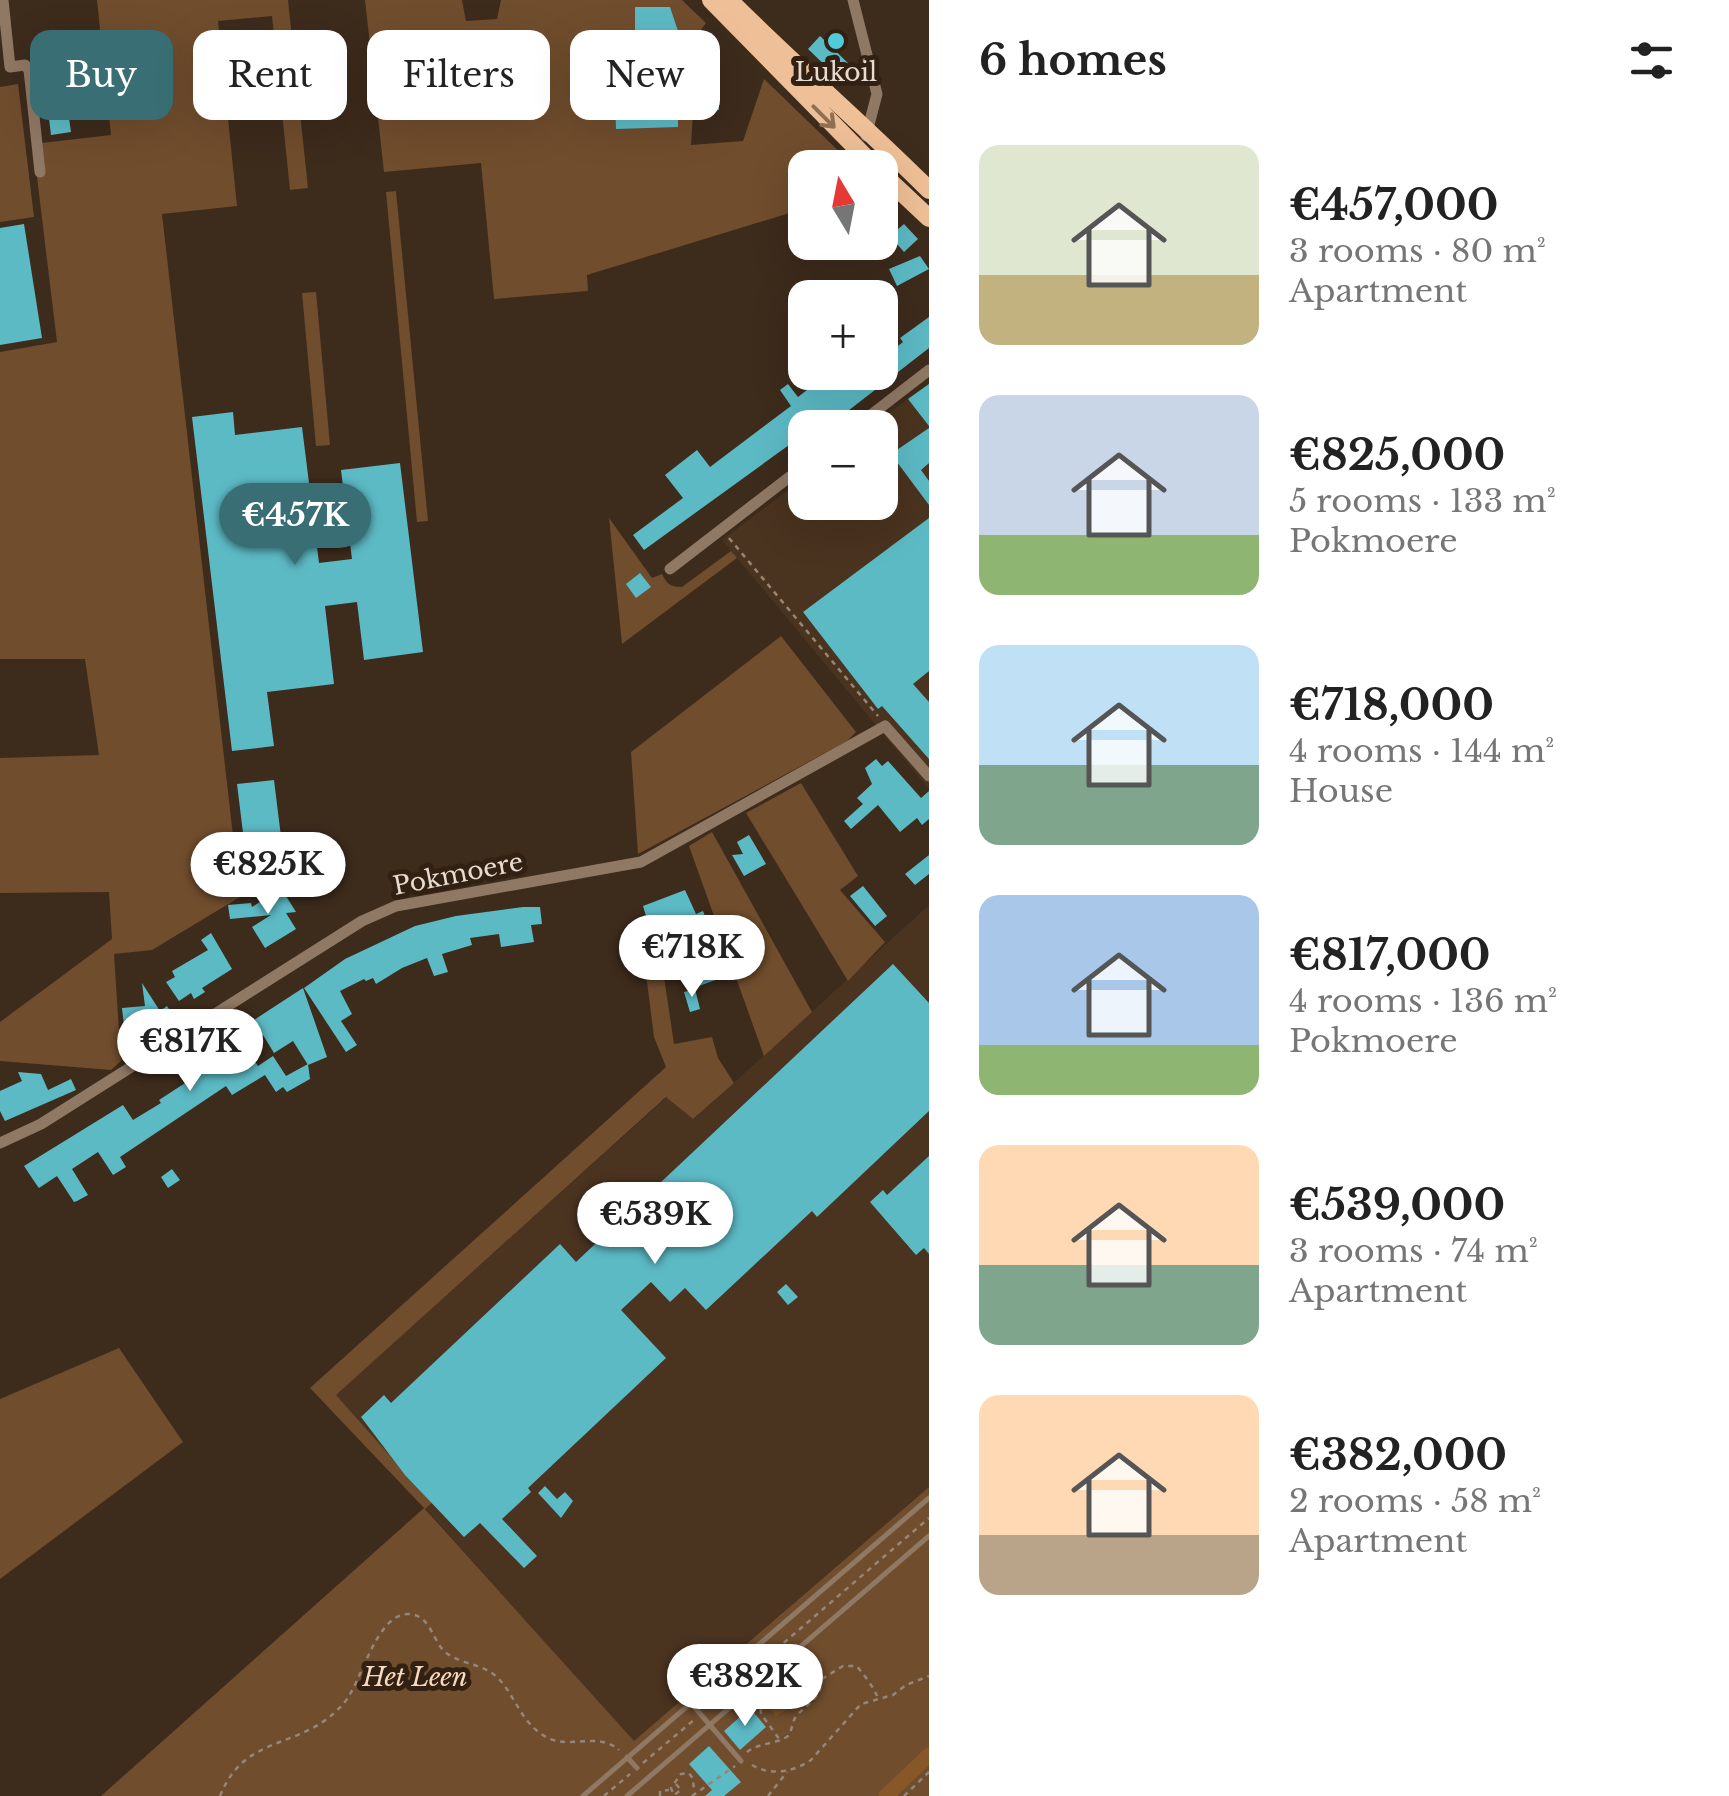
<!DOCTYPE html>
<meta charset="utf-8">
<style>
:root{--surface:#fff;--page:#f2f2f2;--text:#222;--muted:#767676;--accent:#386e74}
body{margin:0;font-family:"Libre Baskerville",serif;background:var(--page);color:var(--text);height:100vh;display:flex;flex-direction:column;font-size:38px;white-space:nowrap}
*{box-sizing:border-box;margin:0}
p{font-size:32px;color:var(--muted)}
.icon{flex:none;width:55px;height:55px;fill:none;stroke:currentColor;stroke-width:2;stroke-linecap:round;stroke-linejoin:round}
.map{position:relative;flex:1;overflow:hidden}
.sheet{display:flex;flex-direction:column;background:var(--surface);width:800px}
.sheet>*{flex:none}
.guide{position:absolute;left:30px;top:30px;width:748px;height:90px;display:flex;gap:20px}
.needle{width:65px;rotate:350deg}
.fabs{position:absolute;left:788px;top:150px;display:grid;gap:20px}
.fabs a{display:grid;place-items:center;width:110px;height:110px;border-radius:20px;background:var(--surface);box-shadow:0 10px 40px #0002;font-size:50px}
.price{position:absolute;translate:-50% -85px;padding:0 22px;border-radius:35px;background:#fff;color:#222;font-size:32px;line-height:65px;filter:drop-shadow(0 2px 5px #0008)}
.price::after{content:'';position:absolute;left:50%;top:60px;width:30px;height:22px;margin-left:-15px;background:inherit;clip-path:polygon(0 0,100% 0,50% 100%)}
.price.current{background:var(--accent);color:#fff}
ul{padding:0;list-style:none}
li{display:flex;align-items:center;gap:30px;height:250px;padding:0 50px}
li span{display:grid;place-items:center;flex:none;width:280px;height:200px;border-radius:20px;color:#555}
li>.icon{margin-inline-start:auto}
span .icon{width:120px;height:120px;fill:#fffc;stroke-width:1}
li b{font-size:42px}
h2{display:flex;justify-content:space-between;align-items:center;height:120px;padding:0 50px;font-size:42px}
.tag{padding:0 35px;border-radius:20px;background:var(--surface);box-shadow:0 10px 40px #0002;font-size:35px;line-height:90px}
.tag.current{background:var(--accent);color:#fff}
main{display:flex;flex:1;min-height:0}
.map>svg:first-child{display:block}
.built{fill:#4a331f}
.green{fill:#704d2d}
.water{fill:#885727}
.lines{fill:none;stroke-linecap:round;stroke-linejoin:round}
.canal{stroke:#885727;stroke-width:15}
.building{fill:#5cbac5}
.path{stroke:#95867a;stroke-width:2.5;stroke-dasharray:5 5;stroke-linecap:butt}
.service{stroke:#8f7864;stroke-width:5}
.minor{stroke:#8f7864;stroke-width:11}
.primary{stroke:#efc097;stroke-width:18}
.oneway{stroke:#907054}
.poi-dot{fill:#52cbd8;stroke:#322112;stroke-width:4}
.labels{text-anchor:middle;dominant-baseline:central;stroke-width:10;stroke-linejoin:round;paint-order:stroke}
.poi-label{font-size:25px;fill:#e7dbd1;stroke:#322112}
.street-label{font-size:25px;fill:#e7dbd1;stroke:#322112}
.park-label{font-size:25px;font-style:italic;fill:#f8dac0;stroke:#322112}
</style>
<main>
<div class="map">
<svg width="929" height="1796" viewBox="0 0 929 1796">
<rect width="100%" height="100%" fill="#3d2b1c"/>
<path class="built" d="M 929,383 L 929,789 L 722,540 L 805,477 L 805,502 L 880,502 L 880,428 L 870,427 Z
M 929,905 L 929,1487 L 634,1742 L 425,1508 L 432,1504 L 335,1395 L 667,1097 L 694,1119 Z"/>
<path class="green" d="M 97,0 L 288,0 L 308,188 L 290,190 L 272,16 L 218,21 L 237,206 L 162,214 L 240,897 L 152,950 L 114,954 L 121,1061 L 111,1070 L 0,1061 L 0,1022 L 112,939 L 109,892 L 0,893 L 0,758 L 99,755 L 85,659 L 0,659 L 0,352 L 57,342 L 33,144 L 111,135 Z
M 365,0 L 462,0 L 466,21 L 497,19 L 501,0 L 682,0 L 706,23 L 698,34 L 691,145 L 743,141 L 764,79 L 846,158 L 840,167 L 805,168 L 805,202 L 796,211 L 587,275 L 588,291 L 494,299 L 481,163 L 384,172 Z
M 18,84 L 34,217 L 0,222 L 0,87 Z
M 396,191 L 428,521 L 417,522 L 386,192 Z
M 316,292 L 330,445 L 316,446 L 302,293 Z
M 609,518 L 652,578 L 662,574 C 667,584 670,587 682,587 L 731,551 L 737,558 L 622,644 Z
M 781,636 L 856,732 L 847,741 L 638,854 L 631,752 Z
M 801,783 L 858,876 L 840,890 L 885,942 L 848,981 L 746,813 Z
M 712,832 L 812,1012 L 764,1056 L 689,846 Z
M 663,970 L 674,1044 L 712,1037 L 718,1058 L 734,1083 L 693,1119 L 666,1097 L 336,1395 L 432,1503 L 425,1509 L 634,1741 L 929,1487 L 929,1796 L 101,1796 L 424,1508 L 310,1388 L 666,1067 L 654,1037 L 646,974 Z
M 119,1348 L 183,1442 L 0,1579 L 0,1399 Z"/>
<path class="water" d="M 785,1685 L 797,1685 L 805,1693 L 799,1702 L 776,1716 L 765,1702 Z"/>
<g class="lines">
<path class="canal" d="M 886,1796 L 929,1755"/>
</g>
<path class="building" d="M 635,7 L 670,7 L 679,34 L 692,34 L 675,51 L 673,40 L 635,37 Z
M 820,36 L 849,64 L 836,76 L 808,49 Z
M 64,67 L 64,70 L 72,69 L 75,91 L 96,89 L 97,103 L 76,106 L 78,117 L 69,118 L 71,132 L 51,135 L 43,69 Z
M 719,97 L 719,110 L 678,112 L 678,127 L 616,129 L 615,100 Z
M 24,224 L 42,338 L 0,345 L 0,228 Z
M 904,224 L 918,239 L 904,252 L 890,236 Z
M 920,256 L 929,269 L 897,286 L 889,269 Z
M 855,283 L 862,298 L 844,298 L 839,290 Z
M 929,317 L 929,348 L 826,428 L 805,428 L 805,433 L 796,440 L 644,550 L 633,535 L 683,498 L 665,475 L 697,450 L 710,467 L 791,406 L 780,390 L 788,384 L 798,397 L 830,372 L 880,372 L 880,360 L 903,342 L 900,338 Z
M 929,384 L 929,426 L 908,399 Z
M 233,412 L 235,435 L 302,427 L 319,563 L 352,559 L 341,470 L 400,463 L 423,652 L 364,660 L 357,602 L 325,606 L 334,684 L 267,692 L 274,746 L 232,751 L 192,417 Z
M 929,428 L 929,463 L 921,470 L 929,481 L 929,505 L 891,454 Z
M 929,518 L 929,671 L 913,684 L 929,702 L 929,759 L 882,706 L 878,709 L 803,612 Z
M 640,573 L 651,587 L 636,598 L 626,584 Z
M 876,759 L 882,766 L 888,761 L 921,798 L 929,791 L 929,819 L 922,825 L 917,818 L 900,832 L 878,805 L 851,829 L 844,821 L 863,804 L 857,798 L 872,784 L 865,768 Z
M 274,780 L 283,853 L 246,857 L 237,784 Z
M 749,835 L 766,864 L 744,876 L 732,855 L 743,854 L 737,842 Z
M 929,855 L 929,874 L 915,885 L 905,874 Z
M 863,886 L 887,916 L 875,926 L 850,896 Z
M 281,888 L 296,912 L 286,913 L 296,929 L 265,948 L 252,927 L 271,915 L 230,919 L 228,905 L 251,903 L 252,907 Z
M 685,890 L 696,914 L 703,911 L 707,921 L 695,926 L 699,935 L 692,939 L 701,966 L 676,972 L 668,947 L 649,954 L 644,937 L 652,935 L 643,906 Z
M 523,907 L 540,907 L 542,924 L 531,925 L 534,942 L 501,947 L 499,934 L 470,938 L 472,945 L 442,954 L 448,972 L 434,976 L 427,958 L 402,968 L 376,984 L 373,978 L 366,981 L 364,979 L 340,991 L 352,1014 L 341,1021 L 357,1045 L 346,1052 L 304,988 L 345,959 L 415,926 L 456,916 Z
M 211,933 L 232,969 L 202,988 L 205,992 L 194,999 L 191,993 L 179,1001 L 166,982 L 175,977 L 172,971 L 208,950 L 201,940 Z
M 893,964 L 929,1003 L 929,1111 L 817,1217 L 812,1211 L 706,1310 L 685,1288 L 670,1302 L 651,1282 L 621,1310 L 666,1358 L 528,1488 L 531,1492 L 502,1519 L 537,1556 L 524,1568 L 480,1523 L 464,1537 L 405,1475 L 361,1417 L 384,1395 L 391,1403 L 560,1244 L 576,1262 Z
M 715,969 L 718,979 L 699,986 L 695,976 Z
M 142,983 L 160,1011 L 167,1006 L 177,1021 L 136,1047 L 124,1026 L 122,1008 L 145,1006 Z
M 303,988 L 327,1057 L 308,1065 L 293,1041 L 274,1053 L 263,1035 L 244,1046 L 258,1066 L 273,1056 L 286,1076 L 308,1064 L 310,1079 L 287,1092 L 283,1087 L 276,1092 L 265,1075 L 232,1095 L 226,1086 L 120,1157 L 126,1167 L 113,1175 L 98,1152 L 72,1169 L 88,1195 L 77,1201 L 74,1202 L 57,1176 L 39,1188 L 36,1184 L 24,1166 L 123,1105 L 133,1120 L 161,1103 L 159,1100 L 219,1061 L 211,1048 Z
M 695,989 L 700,1009 L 690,1012 L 684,992 Z
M 18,1072 L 41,1074 L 48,1090 L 71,1079 L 76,1090 L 5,1121 L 0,1111 L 0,1091 L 22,1081 Z
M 929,1156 L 929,1254 L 924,1248 L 916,1255 L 870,1202 L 883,1190 L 887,1195 Z
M 172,1169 L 180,1180 L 168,1188 L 161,1177 Z
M 786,1284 L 798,1297 L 788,1305 L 777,1292 Z
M 545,1486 L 557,1499 L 565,1492 L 573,1501 L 561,1518 L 538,1493 Z
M 750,1708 L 766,1727 L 740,1750 L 724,1731 Z
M 709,1746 L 741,1782 L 724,1796 L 705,1796 L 712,1790 L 689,1764 Z"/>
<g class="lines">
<path class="path" d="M 729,538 L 878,716
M 822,1679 L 843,1666 L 856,1666 C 861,1670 874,1688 877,1696
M 708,1708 L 929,1518
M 747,1752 C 760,1742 775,1745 788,1736 C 793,1729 792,1719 798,1714 C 809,1703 820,1698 822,1681 L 817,1677 L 782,1680 L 760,1703 L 761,1714 L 780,1740
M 643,1763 L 695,1719
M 752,1765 C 770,1776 794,1772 811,1760 L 861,1704 L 893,1695 L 906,1685 L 929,1676
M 676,1784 L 681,1790 L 674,1795 L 671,1788 L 681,1774 L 689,1773 L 693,1779 L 694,1791
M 220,1796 C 246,1731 302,1752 344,1703 C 362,1682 376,1613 409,1614 C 430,1615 432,1639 444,1651 C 460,1665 483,1663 498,1678 C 516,1697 521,1723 546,1737 C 569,1750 598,1731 619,1750
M 604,1796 L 630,1774
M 660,1796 L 660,1791 L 669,1790
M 692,1796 L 735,1766
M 768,1796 L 787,1772
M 904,1796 L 929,1772"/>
<path class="service" d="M 690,1702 L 741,1761
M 627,1757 L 637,1768
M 583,1796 L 929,1498
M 627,1796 L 929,1536"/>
<path class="minor" d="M 3,0 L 10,67 L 25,65 L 29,70 L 40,172
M 853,0 L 877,94 L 866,136
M 854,428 L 929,370
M 670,569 L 805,465
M 0,1143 L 41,1124 L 362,921 L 396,906 L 641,862 L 885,726 L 929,776"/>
<path class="primary" d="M 711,0 L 876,168
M 729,0 C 794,65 864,125 929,190
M 880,172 L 929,218"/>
</g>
<defs><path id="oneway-shaft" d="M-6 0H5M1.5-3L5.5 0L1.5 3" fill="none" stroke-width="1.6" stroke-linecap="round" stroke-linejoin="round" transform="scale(2.5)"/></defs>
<use class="oneway" href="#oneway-shaft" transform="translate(824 117) rotate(45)"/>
<circle class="poi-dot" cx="836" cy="41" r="10"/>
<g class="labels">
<g class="poi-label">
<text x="836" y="72">Lukoil</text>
</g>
<g class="street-label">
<text transform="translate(458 874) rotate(-11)">Pokmoere</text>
</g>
<g class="park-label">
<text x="415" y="1677">Het Leen</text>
</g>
</g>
</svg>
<div class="fabs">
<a><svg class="needle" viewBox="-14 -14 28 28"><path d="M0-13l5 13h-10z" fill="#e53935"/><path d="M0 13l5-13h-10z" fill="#767676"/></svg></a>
<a>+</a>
<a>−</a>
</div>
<b class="price current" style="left:295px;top:568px">€457K</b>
<b class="price" style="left:268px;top:917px">€825K</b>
<b class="price" style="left:692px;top:1000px">€718K</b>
<b class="price" style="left:190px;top:1094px">€817K</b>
<b class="price" style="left:655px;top:1267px">€539K</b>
<b class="price" style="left:745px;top:1729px">€382K</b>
<div class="guide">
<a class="tag current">Buy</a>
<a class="tag">Rent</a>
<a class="tag">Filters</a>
<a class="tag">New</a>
</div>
</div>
<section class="sheet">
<h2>6 homes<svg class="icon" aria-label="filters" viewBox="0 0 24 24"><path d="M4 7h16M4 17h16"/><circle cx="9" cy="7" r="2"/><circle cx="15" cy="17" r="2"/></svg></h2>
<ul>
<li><span style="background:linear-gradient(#dfe7d0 65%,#c2b280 0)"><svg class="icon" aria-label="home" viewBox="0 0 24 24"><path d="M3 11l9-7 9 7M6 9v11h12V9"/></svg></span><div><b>€457,000</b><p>3 rooms · 80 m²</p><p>Apartment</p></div></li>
<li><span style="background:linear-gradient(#c9d6e8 70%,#8fb573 0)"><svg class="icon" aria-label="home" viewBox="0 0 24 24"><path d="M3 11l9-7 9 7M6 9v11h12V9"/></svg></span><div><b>€825,000</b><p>5 rooms · 133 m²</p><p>Pokmoere</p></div></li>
<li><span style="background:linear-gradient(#bfe0f5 60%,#7fa58c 0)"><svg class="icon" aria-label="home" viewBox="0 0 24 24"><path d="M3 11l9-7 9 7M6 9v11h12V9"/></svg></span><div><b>€718,000</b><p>4 rooms · 144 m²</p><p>House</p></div></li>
<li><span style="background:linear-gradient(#a9c7e8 75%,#8fb573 0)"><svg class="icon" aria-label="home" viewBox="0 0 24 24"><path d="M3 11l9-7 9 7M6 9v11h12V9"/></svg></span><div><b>€817,000</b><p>4 rooms · 136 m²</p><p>Pokmoere</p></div></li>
<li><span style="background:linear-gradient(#ffd9b3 60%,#7fa58c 0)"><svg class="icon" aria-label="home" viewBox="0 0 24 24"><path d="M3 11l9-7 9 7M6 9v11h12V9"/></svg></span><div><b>€539,000</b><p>3 rooms · 74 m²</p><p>Apartment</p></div></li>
<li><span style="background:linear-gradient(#ffd9b3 70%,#b9a48a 0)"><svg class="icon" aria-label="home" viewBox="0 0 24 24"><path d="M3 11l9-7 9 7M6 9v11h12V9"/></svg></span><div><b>€382,000</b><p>2 rooms · 58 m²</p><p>Apartment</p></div></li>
</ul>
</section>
</main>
